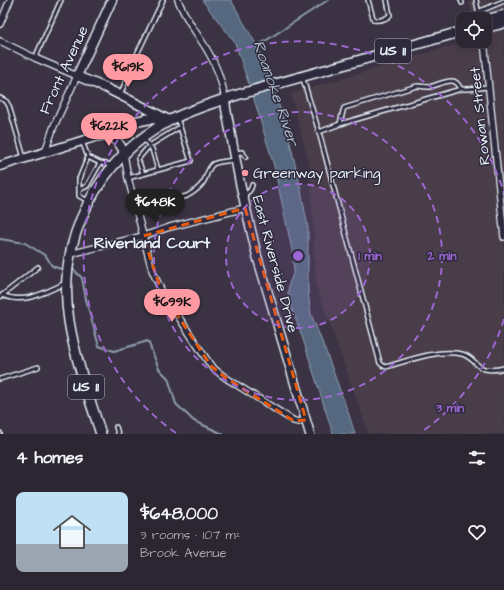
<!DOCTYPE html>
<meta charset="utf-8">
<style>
:root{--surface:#2c2632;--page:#38323e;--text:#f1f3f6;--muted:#a6a5ac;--line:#48434d;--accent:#ff9aa2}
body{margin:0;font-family:"Architects Daughter",sans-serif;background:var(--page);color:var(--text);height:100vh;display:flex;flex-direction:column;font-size:15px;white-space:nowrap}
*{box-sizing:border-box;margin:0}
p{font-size:13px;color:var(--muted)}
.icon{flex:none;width:22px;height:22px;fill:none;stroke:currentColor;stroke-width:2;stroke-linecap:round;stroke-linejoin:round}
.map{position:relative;height:434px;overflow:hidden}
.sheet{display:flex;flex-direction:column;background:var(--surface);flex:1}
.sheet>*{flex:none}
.buttons{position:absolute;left:456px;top:12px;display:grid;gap:8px}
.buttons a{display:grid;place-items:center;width:36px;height:36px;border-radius:8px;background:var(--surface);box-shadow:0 2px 10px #0003,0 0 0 1px var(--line);font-size:20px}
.price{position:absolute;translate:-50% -34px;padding:0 9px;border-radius:14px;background:var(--accent);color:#111;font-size:13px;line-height:26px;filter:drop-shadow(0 1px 2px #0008)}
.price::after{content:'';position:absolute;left:50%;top:24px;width:12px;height:9px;margin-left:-6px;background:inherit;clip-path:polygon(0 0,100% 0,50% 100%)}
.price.on{background:#222;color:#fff}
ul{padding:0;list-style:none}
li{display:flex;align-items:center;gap:12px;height:100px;padding:0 16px}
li+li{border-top:1px solid var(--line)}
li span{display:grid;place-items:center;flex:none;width:112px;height:80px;border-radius:8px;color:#555}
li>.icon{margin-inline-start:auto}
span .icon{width:48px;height:48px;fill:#fffc;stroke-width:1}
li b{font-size:17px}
h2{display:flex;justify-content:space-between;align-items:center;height:48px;padding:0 16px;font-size:17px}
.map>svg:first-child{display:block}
.built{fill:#4a3e4a}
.water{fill:#546780;stroke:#8f9eb0}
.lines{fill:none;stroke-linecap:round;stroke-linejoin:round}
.stream{stroke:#8f9eb0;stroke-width:2}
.lane-casing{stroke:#e8f1f8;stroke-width:6}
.street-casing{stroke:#e8f1f8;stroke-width:8}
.secondary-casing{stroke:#e8f1f8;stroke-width:11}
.primary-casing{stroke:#e8f1f8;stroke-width:12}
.lane{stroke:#2f2a3d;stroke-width:3}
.street{stroke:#2f2a3d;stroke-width:5.5}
.secondary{stroke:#2f2a3d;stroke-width:8}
.primary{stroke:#2f2a3d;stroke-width:9}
.marked{fill:none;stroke:#e8590c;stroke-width:3;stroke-dasharray:8 5;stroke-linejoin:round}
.ring{fill:none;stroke:#9c67d0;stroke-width:2;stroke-dasharray:7 5}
.poi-dot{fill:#ff9aa2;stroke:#2f2a3d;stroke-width:1.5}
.labels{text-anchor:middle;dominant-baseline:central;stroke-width:3;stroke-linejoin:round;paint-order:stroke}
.shield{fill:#2f2a3d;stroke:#b0b5c0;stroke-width:1}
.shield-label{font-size:14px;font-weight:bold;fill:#e8f1f8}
.street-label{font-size:15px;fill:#e8f1f8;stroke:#2f2a3d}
.poi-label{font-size:15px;fill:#e8f1f8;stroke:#2f2a3d;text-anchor:start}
.water-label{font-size:16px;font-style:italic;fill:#adbac8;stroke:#2f2a3d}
.neighbourhood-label{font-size:16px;font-weight:bold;fill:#e8f1f8;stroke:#2f2a3d}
.centre{fill:#9c67d0;stroke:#2f2a3d;stroke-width:2}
.ring-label{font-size:12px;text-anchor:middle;font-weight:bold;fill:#9c67d0;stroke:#2f2a3d;stroke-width:3;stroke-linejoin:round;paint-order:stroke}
</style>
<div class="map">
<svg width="504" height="434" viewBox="0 0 504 434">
<rect width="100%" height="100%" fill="#3b3343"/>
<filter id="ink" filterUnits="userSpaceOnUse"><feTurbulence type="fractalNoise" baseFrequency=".025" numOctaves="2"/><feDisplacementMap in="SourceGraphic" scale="8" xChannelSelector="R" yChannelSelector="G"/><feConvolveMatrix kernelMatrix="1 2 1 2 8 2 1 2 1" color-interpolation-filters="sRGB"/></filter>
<g filter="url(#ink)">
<path class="built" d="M 469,0 L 504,0 L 504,434 L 369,434 L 316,285 L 310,167 L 291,94 L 466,41 L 485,41 L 485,19 L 472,19 Z"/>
<path class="water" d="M 202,0 L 231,0 L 257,46 L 273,87 L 287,130 L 300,185 L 308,228 L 308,291 L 311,314 L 325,349 L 349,415 L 355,434 L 333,434 L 301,333 L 291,307 L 288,292 L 289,284 L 294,271 L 292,250 L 274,166 L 254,99 L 235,43 Z"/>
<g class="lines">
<path class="stream" d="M 256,47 L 328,0
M 0,239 L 25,243 L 46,256 L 52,266 L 61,269 L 65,269
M 71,270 L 74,270 L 82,278 L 87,304 L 99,346 L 114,351 L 148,341 L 159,369 L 168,378 L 176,404 L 194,421 L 223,434"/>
<defs>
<path id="lane" d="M 368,0 L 373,18 L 374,20 C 379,21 387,19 390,15 L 387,0
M 461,0 L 462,3
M 476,0 L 480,19
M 478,12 L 504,1
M 35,58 L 61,0
M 303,79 L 319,132 L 380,363 L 382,365 L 386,367 C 409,360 438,349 462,354 C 470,356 474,362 480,367 C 486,371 497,370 504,368
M 120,95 L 130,72 L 138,52 L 163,0
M 0,98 L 6,101 L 9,106 L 24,158
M 340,124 L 343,111 L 344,108 L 417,86 C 421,86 425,87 429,87 C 435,86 446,80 452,81 C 456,81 459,85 461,89
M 319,132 L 340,124 L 461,89 L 468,89 L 488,87
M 144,139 L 152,149 L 158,170
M 82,141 L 88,157 L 100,163 L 112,165
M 235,153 L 242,152 L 246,157
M 143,174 L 138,159 L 149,146 L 180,127
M 128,178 L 191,161 L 177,118
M 79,190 L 87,186 L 100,163
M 244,194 C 249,193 251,190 252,185
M 88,201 L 79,196 L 79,179 L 88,157
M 136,211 L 187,196 C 194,192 200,188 204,181 C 207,175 208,168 213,164 C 219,161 229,161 235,160
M 2,295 C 25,305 45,292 66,283
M 0,297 L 38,267
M 0,379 L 38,367
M 116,427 L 118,434
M 0,433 L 0,434"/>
<path id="street" d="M 178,0 C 185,18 196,32 206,48 C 216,64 222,80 225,99
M 0,24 L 10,0
M 0,41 L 35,58 L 77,76 L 54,126 L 45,152
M 484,41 L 504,237
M 124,154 L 128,178 L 152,270 L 161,290 L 203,354 L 211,366 L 218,372 L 226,378 L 294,421 L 299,422 L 306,420
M 70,254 L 143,236 L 170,227 L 245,208"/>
<path id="secondary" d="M 112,0 L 77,76 L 106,88 L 169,120
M 225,99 L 226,109 L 240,183 L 257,256 L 310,434
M 0,166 L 98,136 C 111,134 120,141 124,153"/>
<path id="primary" d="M 485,22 L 490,19 L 504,15
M 485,26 L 492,26 L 504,23
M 98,136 C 114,128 130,122 148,119 C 155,118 163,120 170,120
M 101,434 C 89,397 75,359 69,321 C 56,240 98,159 169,121 C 191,109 214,103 237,95 L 463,31"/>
</defs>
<use href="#lane" class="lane-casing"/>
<use href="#street" class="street-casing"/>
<use href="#secondary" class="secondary-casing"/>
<use href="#primary" class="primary-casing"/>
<use href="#lane" class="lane"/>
<use href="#street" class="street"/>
<use href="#secondary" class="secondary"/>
<use href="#primary" class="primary"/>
</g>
</g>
<path class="marked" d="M 245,208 L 306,420 L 294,421 L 226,378 L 211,366 L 161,290 L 143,236 Z"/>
<circle cx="298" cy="256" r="72" fill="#9c67d0" fill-opacity=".12"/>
<g class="ring">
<circle cx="298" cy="256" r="72"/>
<circle cx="298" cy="256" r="144"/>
<path d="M504 319A215 215 0 0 1 420 433M176 433A215 215 0 1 1 504 193"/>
</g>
<circle class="poi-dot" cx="245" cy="173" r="4"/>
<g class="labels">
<g class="shield">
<rect x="375" y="39" width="36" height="24" rx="3"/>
<rect x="68" y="375" width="36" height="24" rx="3"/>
</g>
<g class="shield-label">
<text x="393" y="51">US 11</text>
<text x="86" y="387">US 11</text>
</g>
<g class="street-label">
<text transform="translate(64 70) rotate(-65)">Front Avenue</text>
<text transform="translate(480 116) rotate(-96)">Rowan Street</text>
<text transform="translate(275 264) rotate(75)">East Riverside Drive</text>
</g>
<g class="poi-label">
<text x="253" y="173">Greenway parking</text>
</g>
<g class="water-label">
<text transform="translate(276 93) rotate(71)">Roanoke River</text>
</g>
<g class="neighbourhood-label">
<text x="152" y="243">Riverland Court</text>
</g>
</g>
<circle cx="298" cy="256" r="6" class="centre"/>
<g class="ring-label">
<text x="370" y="260">1 min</text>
<text x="442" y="260">2 min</text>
<text x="450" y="412">3 min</text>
</g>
</svg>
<div class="buttons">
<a><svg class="icon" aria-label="locate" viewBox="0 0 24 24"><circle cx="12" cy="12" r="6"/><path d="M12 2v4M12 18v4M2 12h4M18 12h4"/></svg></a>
</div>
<b class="price" style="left:128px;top:88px">$619K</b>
<b class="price" style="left:109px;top:147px">$622K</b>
<b class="price on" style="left:155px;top:223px">$648K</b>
<b class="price" style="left:172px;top:323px">$699K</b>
</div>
<section class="sheet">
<h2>4 homes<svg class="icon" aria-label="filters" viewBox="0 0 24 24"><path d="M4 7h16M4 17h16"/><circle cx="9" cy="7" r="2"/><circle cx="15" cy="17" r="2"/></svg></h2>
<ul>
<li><span style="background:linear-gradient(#bfe0f5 65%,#9aa5b1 0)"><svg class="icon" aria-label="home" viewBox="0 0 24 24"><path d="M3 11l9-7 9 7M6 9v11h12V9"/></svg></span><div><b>$648,000</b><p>3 rooms · 107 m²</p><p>Brook Avenue</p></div><svg class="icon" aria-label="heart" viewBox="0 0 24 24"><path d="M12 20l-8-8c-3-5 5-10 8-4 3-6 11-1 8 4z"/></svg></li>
</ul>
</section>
